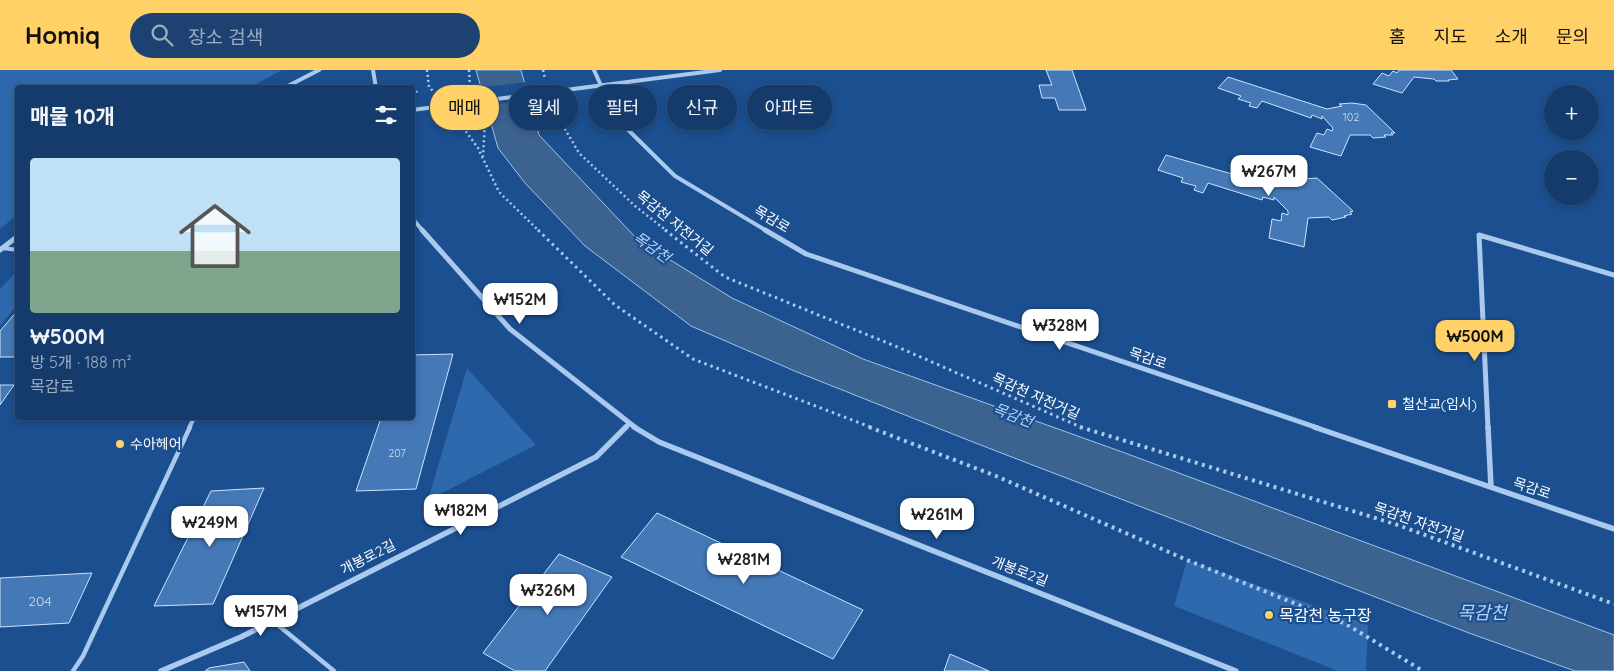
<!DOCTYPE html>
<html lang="ko">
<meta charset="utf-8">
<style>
:root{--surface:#143b6b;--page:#1d4271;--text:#f1f3f6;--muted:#9dadc1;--line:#33557e;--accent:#ffd166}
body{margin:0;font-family:Quicksand,"Noto Sans KR",sans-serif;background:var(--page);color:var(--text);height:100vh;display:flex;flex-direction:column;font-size:19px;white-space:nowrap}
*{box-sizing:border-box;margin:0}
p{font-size:16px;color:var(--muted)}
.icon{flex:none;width:28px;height:28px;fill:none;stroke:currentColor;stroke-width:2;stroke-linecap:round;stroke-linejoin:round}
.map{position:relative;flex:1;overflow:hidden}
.side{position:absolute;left:15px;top:15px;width:400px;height:335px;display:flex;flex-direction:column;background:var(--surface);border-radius:5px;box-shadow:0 2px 8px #0003,0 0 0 1px var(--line)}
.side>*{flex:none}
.top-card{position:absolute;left:430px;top:15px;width:475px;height:45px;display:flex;gap:10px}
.controls{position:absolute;left:1544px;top:15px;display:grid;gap:10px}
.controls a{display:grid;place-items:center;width:55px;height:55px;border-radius:50%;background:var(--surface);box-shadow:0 2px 8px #0003,0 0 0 1px var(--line);font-size:25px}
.price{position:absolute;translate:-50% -42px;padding:0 11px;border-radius:10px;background:#fff;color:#222;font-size:16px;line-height:32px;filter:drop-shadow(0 1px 2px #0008)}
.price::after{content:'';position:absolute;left:50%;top:30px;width:15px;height:11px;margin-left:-8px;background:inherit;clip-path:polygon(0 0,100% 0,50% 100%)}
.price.active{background:var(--accent);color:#111}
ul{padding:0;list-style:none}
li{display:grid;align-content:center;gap:10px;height:265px;padding:0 15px}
li span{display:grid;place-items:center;height:155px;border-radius:5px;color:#555}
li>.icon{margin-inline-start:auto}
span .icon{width:90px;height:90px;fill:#fffc;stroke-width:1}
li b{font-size:21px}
h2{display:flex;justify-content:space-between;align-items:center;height:60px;padding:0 15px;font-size:21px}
.chip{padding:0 18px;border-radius:22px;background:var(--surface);box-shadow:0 2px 8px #0003,0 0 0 1px var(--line);font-size:18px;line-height:45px}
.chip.active{background:var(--accent);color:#111}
header{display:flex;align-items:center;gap:30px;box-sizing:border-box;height:70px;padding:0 25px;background:var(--accent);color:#111}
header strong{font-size:24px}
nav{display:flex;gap:28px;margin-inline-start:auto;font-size:18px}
.search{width:350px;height:45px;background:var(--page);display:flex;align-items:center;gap:12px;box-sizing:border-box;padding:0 18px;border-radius:28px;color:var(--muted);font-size:19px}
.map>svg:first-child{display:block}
.green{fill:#2e69ad}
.water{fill:#3c6290;stroke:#9cc4f0}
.pier{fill:#1b4f8f}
.building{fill:#4478b7;stroke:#cfe3fa}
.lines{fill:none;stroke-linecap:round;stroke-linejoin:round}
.path-far2{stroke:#a9c9ee;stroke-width:2.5;stroke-dasharray:2 3;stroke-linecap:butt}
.path-far1{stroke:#a9c9ee;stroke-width:3;stroke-dasharray:2.5 4;stroke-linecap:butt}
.path{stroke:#a9c9ee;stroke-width:4;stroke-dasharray:3 4.5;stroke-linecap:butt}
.service-far1{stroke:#a9c9ee;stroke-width:4}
.service{stroke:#a9c9ee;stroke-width:4.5}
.minor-far2{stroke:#a9c9ee;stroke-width:4}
.minor-far1{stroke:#a9c9ee;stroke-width:5}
.minor{stroke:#a9c9ee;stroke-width:5.5}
.minor-bridge{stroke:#a9c9ee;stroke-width:4}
.poi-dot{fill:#ffd166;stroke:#1b4f8f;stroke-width:2}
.labels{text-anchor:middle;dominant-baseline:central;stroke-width:4.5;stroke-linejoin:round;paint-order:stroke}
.number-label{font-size:11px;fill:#d0dded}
.street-label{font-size:14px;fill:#fff;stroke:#1b4f8f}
.poi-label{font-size:14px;fill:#fff;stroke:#1b4f8f;text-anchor:start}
.near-number-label{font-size:14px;fill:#d0dded}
.water-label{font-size:15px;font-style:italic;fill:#b5d3f5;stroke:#1b4f8f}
.near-poi-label{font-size:16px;fill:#fff;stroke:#1b4f8f;text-anchor:start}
.near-water-label{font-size:18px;font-style:italic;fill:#b5d3f5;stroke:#1b4f8f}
</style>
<header>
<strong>Homiq</strong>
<div class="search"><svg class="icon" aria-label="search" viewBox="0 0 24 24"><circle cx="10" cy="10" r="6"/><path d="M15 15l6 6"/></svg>장소 검색</div>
<nav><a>홈</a><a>지도</a><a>소개</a><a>문의</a></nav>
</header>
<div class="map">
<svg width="1614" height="601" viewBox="0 0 1614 601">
<rect width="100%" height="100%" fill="#1b4f8f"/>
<path class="green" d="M 0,0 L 282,0 L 251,17 L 18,18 L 17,145 L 0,159 Z
M 17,201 L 17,235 L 0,256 L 0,219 Z
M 467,298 L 536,375 L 428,430 Z
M 1187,490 L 1368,555 L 1366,601 L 1338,601 L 1174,536 Z"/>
<path class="water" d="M 476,0 L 521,0 L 539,65 L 638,170 L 732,228 L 863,289 L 1125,383 L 1614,565 L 1614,601 L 1575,601 L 1469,563 L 978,374 L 797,302 L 691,256 L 585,176 L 525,113 L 498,78 Z"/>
<path class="pier" d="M 527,12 L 532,29 L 483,36 L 478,18 Z"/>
<path class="building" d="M 1046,0 L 1072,0 L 1086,40 L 1059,40 L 1055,28 L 1042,28 L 1039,15 L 1052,15 Z
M 1399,0 L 1451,0 L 1458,9 L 1448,10 L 1449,11 L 1436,11 L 1434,9 L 1414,7 L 1402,23 L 1373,14 L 1382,3 L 1389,6 L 1393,1 L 1397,3 Z
M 1228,7 L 1327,39 L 1342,36 L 1339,34 L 1352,33 L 1366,35 L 1395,63 L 1391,63 L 1393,65 L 1384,65 L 1386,67 L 1373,68 L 1370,65 L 1350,65 L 1341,86 L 1310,77 L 1317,63 L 1324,65 L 1327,59 L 1332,61 L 1333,58 L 1322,46 L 1322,49 L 1312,45 L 1311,48 L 1262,31 L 1257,38 L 1249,36 L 1251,33 L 1238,29 L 1241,26 L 1218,18 Z
M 1166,85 L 1277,117 L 1292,112 L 1289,110 L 1302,107 L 1304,109 L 1317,108 L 1353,141 L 1350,142 L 1352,144 L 1344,146 L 1346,147 L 1332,150 L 1329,147 L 1308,148 L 1304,177 L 1269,168 L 1272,149 L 1281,151 L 1282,143 L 1288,145 L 1288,141 L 1274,127 L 1274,130 L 1263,127 L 1262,130 L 1208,113 L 1203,123 L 1194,120 L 1196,116 L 1181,112 L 1183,108 L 1158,100 Z
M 18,240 L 18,287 L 0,287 L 0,261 Z
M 453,284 L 416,419 L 356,421 L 381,348 L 412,348 L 412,285 Z
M 0,315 L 14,315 L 0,335 Z
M 264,418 L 213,534 L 154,536 L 211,421 Z
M 657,443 L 863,540 L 833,589 L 621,487 Z
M 559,484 L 612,507 L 545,601 L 515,601 L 483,583 Z
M 92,503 L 69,553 L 0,557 L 0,508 Z
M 950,584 L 989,601 L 944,601 Z
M 244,592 L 250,601 L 205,601 L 209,598 Z"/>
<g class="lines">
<path class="path-far2" d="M 427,0 L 429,17 L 434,22
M 469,0 L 470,19
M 543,0 L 545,9
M 412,21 L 416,20 L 417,25
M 552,37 L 579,83 L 635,136 L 667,161
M 482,46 L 485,52 L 483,86
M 457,49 L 478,78 L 499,122 L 539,161"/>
<path class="path-far1" d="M 538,160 L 615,235 L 693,289 L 873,358
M 665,160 L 725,207 L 900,278 L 1083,358"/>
<path class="path" d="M 869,357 L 996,406 L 1187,490 L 1346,554 L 1423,601
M 1080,357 L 1395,454 L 1614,534"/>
<path class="service-far1" d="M 2,178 L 18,180
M 189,358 L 194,348"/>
<path class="service" d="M 273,551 L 334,601
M 73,601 L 83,586 L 190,357"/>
<path class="minor-far2" d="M 373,0 L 376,18
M 594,0 L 615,47 L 675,106 L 767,161
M 284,18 L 319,0
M 581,18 L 720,0
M 412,148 L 423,161"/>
<path class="minor-far1" d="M 422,160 L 510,259 L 636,358
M 765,160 L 806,184 L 1318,358
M 0,180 L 18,166
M 625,358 L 629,354
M 1488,358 L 1479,165 L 1614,205"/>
<path class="minor" d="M 634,357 L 659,372 L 1236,601
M 1314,357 L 1614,459
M 1488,357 L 1491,417
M 161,601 L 241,567 L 596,387 L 626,357"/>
<path class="minor-bridge" d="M 412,40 L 581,18"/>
</g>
<g class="poi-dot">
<rect x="1387" y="329" width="10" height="10" rx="2.5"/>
<circle cx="120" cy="374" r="5"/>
<circle cx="1269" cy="545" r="5"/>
</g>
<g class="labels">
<g class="number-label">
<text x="1351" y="47">102</text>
<text x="397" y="383">207</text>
</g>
<g class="street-label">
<text transform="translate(772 149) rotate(31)">목감로</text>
<text transform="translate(675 153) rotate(39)">목감천 자전거길</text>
<text transform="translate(1148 288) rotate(19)">목감로</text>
<text transform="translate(1036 326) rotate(24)">목감천 자전거길</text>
<text transform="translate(1532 418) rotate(19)">목감로</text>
<text transform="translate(1419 452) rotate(19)">목감천 자전거길</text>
<text transform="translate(368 487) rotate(-27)">개봉로2길</text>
<text transform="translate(1020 501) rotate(21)">개봉로2길</text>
</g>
<g class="poi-label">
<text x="1402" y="334">철산교(임시)</text>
<text x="130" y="374">수아헤어</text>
</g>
<g class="near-number-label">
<text x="40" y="531">204</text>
</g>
<g class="water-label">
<text transform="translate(652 177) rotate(35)">목감천</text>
<text transform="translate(1013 345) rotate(21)">목감천</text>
</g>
<g class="near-poi-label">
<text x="1279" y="545">목감천 농구장</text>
</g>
<g class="near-water-label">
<text x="1482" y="542">목감천</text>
</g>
</g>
</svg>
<div class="controls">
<a>+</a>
<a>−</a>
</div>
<b class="price" style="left:1269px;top:127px">₩267M</b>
<b class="price" style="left:520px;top:255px">₩152M</b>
<b class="price" style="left:1060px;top:281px">₩328M</b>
<b class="price active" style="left:1475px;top:292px">₩500M</b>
<b class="price" style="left:461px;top:466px">₩182M</b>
<b class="price" style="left:937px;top:470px">₩261M</b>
<b class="price" style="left:210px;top:478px">₩249M</b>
<b class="price" style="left:744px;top:515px">₩281M</b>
<b class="price" style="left:548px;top:546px">₩326M</b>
<b class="price" style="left:261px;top:567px">₩157M</b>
<div class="top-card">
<a class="chip active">매매</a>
<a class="chip">월세</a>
<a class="chip">필터</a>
<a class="chip">신규</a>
<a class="chip">아파트</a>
</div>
<section class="side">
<h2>매물 10개<svg class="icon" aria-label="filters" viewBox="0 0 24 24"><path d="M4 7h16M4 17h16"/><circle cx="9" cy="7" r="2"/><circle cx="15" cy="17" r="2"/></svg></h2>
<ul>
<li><span style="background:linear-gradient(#bfe0f5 60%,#7fa58c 0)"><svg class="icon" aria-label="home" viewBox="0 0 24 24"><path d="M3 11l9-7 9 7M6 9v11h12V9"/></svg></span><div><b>₩500M</b><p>방 5개 · 188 m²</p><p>목감로</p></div></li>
</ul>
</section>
</div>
